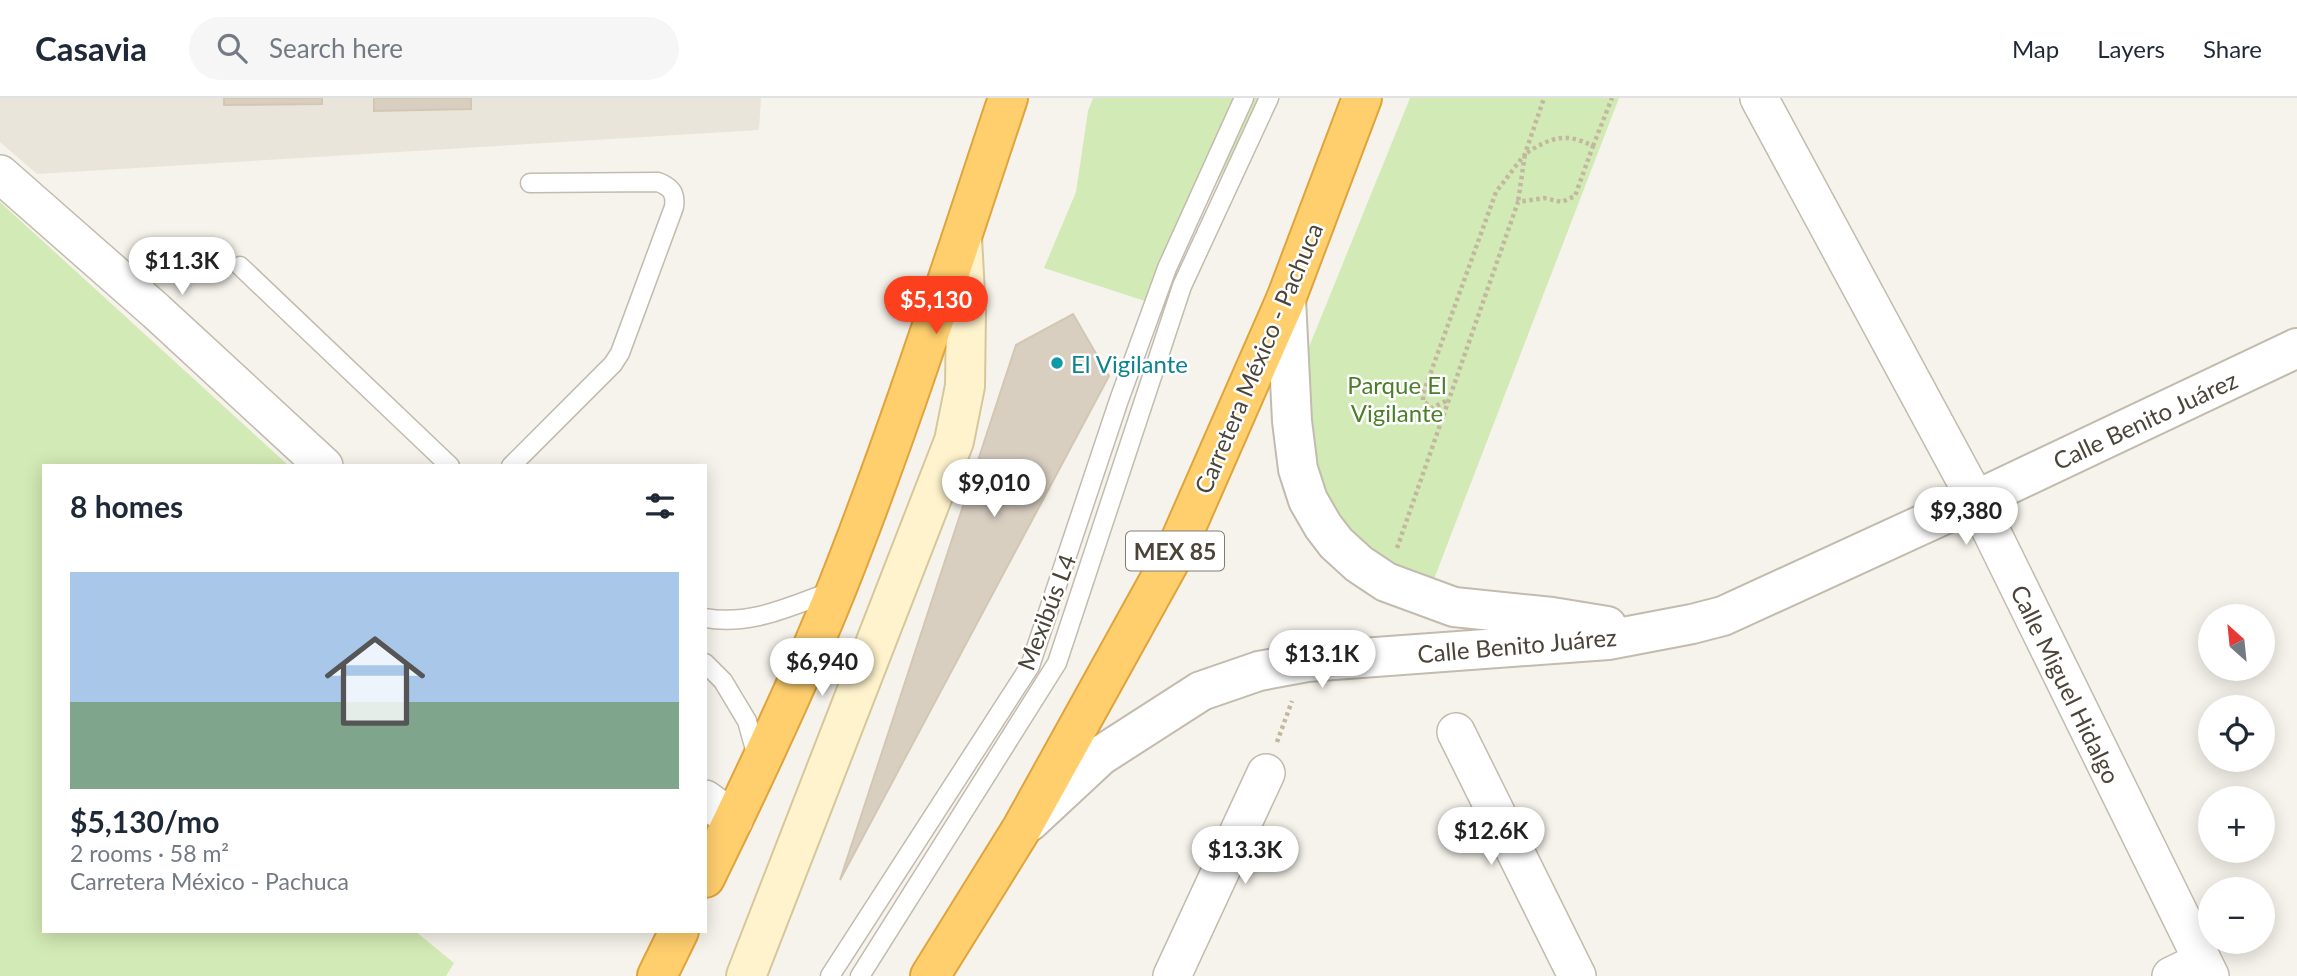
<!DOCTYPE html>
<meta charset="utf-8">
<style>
:root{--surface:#fff;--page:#f6f6f7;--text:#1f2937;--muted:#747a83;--line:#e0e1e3;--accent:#fc3f1d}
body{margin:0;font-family:Lato,sans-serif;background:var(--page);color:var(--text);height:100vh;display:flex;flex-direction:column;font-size:26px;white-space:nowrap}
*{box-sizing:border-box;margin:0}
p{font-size:23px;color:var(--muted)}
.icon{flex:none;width:38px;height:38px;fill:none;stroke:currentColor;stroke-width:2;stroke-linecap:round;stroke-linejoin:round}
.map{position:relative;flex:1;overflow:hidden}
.panel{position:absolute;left:42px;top:366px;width:665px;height:469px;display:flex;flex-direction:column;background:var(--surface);border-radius:0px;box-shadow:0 4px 18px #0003}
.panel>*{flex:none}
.needle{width:46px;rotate:333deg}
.controls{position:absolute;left:2198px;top:506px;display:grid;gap:14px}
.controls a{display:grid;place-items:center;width:77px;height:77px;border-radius:50%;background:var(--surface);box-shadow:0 4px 18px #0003;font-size:35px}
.price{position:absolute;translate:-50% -60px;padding:0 16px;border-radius:24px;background:#fff;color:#222;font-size:23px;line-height:46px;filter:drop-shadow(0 2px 4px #0008)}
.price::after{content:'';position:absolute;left:50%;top:42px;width:21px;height:16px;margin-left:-10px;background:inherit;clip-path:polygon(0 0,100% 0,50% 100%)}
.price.on{background:var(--accent);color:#fff}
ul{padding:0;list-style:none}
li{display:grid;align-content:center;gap:14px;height:371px;padding:0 28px}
li span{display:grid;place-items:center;height:217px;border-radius:0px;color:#555}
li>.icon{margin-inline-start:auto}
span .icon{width:126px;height:126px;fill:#fffc;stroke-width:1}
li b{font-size:30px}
h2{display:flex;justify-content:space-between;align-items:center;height:84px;padding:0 28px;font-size:30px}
header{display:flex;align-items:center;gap:42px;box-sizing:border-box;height:98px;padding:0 35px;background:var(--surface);border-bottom:2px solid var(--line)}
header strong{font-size:33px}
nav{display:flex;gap:38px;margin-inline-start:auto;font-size:24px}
.search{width:490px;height:63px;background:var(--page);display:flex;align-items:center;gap:18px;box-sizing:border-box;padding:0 24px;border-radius:38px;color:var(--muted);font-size:26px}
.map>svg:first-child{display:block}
.residential{fill:#eae5da}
.green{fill:#d2eab5}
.building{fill:#d8cfc1;stroke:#d3c7b4;stroke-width:2}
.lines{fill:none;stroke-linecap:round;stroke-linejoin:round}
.service-casing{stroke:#c2bbae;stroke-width:21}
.minor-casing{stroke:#c2bbae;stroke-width:40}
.tertiary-casing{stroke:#c2bbae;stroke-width:42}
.secondary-casing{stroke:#d6c79b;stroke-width:42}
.motorway-casing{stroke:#e0a43c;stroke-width:42}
.path{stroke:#c4b79f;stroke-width:4.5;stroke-dasharray:3.5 3.5;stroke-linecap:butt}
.service{stroke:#fff;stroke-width:18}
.minor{stroke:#fff;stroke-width:37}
.tertiary{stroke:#fff;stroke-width:38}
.secondary{stroke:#fff3cd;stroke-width:38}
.motorway{stroke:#ffcf6e;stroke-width:38}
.culture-dot{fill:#0f9aa8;stroke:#fff;stroke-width:2.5}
.labels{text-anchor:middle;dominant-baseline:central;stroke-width:5;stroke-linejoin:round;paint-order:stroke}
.shield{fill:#fff;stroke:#817c74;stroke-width:2}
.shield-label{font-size:23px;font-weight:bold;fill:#4b4439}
.street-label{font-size:24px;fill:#4b4439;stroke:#fff}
.culture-label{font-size:24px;fill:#0d838f;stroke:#fff;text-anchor:start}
.park-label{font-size:24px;fill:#4a7f2a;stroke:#fff}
</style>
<header>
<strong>Casavia</strong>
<div class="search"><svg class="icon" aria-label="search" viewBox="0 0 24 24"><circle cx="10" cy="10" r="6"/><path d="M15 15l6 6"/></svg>Search here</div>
<nav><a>Map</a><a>Layers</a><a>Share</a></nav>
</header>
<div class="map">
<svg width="2297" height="878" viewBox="0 0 2297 878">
<rect width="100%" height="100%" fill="#f6f3ec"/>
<path class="residential" d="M 0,0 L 761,0 L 759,32 L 37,76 L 0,44 Z"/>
<path class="green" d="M 1093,0 L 1266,0 L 1148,204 L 1044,170 L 1076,94 L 1088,13 Z
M 1410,0 L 1619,0 L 1434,481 L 1398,480 L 1328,423 L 1296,281 Z
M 0,104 L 288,367 L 44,368 L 44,833 L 415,833 L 454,865 L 446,878 L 0,878 Z"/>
<path class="building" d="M 224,0 L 322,0 L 322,6 L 224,7 Z
M 374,0 L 471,0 L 471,11 L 374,13 Z
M 1073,216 L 1109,278 L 840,782 L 1016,247 Z"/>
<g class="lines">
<defs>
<path id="service" d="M 240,168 L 450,368
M 511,368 L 613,266 L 620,255 L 674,109 C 676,95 671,89 658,84 L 530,85
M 705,520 C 752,528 790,508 833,493
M 705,565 L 723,583 L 747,623 L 758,662
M 830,878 L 1030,568 L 1119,302 L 1167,170 L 1244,0
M 860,878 L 1057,565 L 1182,188 L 1269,0"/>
<path id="minor" d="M 1759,0 L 1976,402 L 2210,878
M 0,76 L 156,213 L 324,368
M 1456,634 L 1577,878
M 705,701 L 734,722
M 1172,878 L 1266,675
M 2171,878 L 2202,863"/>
<path id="tertiary" d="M 1286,201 L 1292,323 L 1298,371 L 1308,402 L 1323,428 L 1336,445 L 1359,466 L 1386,484 L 1454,509 L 1552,519 L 1607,528
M 1029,724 L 1100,658 L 1201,593 L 1259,573 L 1307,564 L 1608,542 L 1692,526 L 1723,518 L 1976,402 L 2297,250"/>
<path id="secondary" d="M 746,878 L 954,343 L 965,288 L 966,214 L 962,140"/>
<path id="motorway" d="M 705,780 C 751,686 798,587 837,490 C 901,329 953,164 1008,0
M 657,878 L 679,833
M 930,878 L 1022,730 L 1176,452 L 1286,201 L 1362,0"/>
</defs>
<use href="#service" class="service-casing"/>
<use href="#minor" class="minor-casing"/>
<use href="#tertiary" class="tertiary-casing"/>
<use href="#secondary" class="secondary-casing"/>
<use href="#motorway" class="motorway-casing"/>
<path class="path" d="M 1593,48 L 1612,0
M 1446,303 L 1432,310 L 1423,303 L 1423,296 L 1496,94 L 1525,56 L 1544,0
M 1397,450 L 1518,104 L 1544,100 L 1562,104 L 1575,98 L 1593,48 C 1565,34 1551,39 1525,56 L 1518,104
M 1277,644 L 1292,603"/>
<use href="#service" class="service"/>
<use href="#minor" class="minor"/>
<use href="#tertiary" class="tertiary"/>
<use href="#secondary" class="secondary"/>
<use href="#motorway" class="motorway"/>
</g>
<circle class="culture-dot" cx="1057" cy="265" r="7"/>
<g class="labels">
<rect class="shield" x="1126" y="433.5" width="98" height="39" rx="5"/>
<g class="shield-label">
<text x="1175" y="453">MEX 85</text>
</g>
<g class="street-label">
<text transform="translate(1258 260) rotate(-67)">Carretera México - Pachuca</text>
<text transform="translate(2145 322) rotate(-25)">Calle Benito Juárez</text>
<text transform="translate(1046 514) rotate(-69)">Mexibús L4</text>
<text transform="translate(1517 547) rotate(-5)">Calle Benito Juárez</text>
<text transform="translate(2066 586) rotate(64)">Calle Miguel Hidalgo</text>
</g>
<g class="culture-label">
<text x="1071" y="265">El Vigilante</text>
</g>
<g class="park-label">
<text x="1397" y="286">Parque El<tspan x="1397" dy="28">Vigilante</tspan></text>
</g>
</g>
</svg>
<div class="controls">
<a><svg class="needle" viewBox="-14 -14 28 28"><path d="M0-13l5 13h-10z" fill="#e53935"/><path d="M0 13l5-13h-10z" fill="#747a83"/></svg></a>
<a><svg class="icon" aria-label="locate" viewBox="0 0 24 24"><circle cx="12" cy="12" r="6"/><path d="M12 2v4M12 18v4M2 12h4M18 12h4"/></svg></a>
<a>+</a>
<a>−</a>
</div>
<b class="price" style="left:182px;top:199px">$11.3K</b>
<b class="price on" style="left:936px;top:238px">$5,130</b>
<b class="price" style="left:994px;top:421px">$9,010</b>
<b class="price" style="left:1966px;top:449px">$9,380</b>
<b class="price" style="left:1322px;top:592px">$13.1K</b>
<b class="price" style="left:822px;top:600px">$6,940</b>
<b class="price" style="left:1491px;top:769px">$12.6K</b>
<b class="price" style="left:1245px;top:788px">$13.3K</b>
<section class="panel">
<h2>8 homes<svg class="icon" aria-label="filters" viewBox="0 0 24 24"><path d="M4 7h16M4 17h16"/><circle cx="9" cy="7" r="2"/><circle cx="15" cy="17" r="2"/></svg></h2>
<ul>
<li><span style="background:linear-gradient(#a9c7e8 60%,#7fa58c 0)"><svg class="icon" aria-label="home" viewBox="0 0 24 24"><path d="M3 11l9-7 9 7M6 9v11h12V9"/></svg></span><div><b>$5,130/mo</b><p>2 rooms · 58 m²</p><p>Carretera México - Pachuca</p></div></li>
</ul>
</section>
</div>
